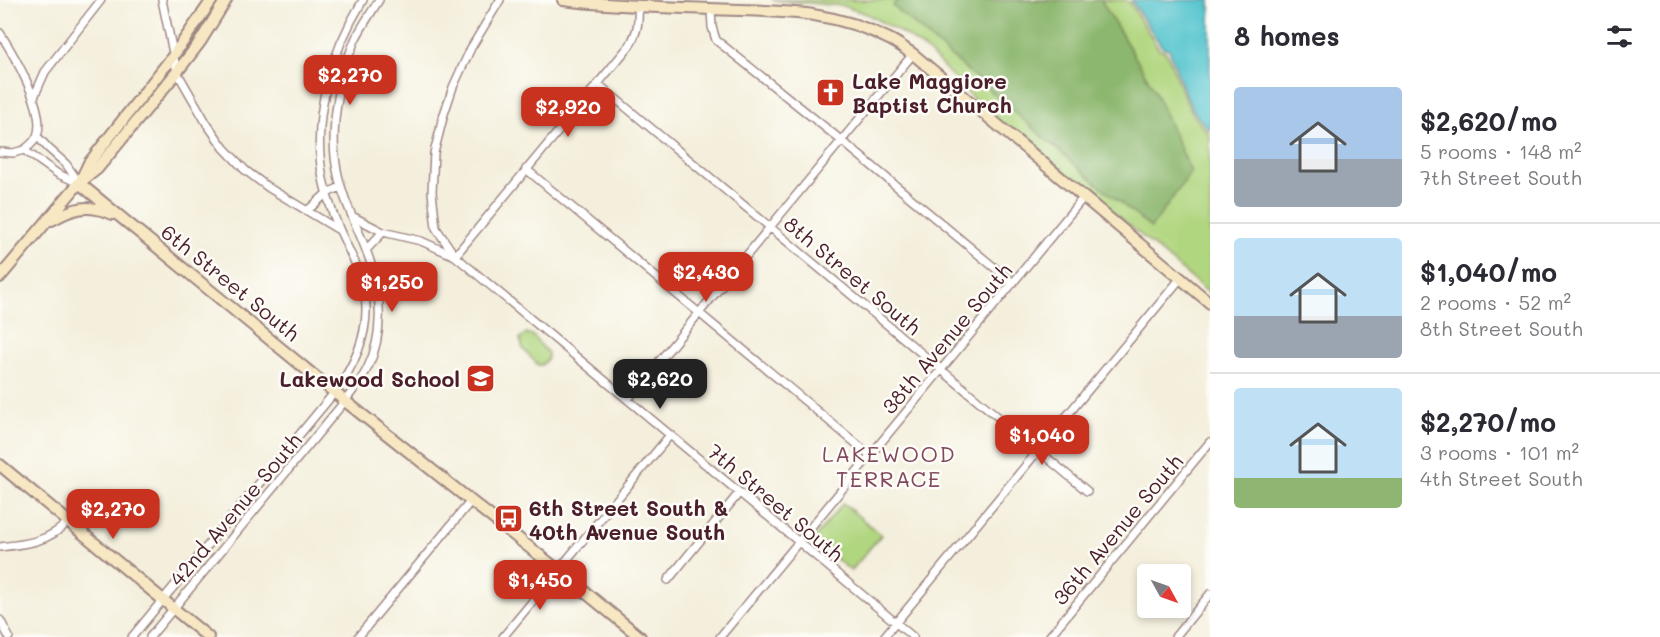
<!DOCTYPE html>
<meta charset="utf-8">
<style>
:root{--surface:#fff;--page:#f7f7f7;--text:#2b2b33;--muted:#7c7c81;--line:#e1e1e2;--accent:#c8321e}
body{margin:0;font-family:Mali,sans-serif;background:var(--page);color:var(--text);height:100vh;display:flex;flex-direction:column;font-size:22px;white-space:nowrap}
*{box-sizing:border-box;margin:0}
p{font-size:20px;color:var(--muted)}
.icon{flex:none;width:33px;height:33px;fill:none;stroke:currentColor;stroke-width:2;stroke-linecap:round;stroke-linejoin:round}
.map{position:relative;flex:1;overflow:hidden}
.panel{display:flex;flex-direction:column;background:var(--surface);width:450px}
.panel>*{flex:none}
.needle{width:39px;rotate:130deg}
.fabs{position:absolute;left:1137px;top:564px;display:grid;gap:12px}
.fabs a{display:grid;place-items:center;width:54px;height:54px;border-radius:6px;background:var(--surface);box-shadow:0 3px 9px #0003;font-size:30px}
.price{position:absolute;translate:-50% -51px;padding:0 14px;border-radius:12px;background:var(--accent);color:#fff;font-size:20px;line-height:39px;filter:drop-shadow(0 2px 3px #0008)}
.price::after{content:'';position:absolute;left:50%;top:36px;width:18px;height:14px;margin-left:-9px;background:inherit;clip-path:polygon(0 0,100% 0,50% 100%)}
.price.on{background:#222;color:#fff}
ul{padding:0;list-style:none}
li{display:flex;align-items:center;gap:18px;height:150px;padding:0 24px}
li+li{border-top:2px solid var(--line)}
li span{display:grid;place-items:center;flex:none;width:168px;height:120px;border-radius:6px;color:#555}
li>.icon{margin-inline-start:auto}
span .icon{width:72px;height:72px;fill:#fffc;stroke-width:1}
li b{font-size:26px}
h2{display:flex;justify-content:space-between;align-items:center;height:72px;padding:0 24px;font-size:26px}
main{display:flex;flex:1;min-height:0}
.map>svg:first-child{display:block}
.green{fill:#b0d67f;stroke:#7d7a55;stroke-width:1.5}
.forest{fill:#8cb76e;stroke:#6b6b4c;stroke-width:1.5}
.water{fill:#59c6cf;stroke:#52727d;stroke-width:1.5}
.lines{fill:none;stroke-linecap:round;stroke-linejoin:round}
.street-casing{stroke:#9f8784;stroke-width:10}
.secondary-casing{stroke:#9f8784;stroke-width:14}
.street{stroke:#fff;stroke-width:7}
.secondary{stroke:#f7e8c3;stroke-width:10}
.labels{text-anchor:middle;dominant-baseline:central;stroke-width:5;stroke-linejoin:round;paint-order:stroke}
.poi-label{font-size:21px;font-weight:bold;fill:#4a1f2b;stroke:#fdfcf7;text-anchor:start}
.street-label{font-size:21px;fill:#4a1f2b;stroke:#fdfcf7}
.neighbourhood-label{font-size:22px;letter-spacing:1.5px;fill:#81495e;stroke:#fdfcf7}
</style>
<main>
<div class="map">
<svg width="1210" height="637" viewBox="0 0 1210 637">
<rect width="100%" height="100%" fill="#fdfcf7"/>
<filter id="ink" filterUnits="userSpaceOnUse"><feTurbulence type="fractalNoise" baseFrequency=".0167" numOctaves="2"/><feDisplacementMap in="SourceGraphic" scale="12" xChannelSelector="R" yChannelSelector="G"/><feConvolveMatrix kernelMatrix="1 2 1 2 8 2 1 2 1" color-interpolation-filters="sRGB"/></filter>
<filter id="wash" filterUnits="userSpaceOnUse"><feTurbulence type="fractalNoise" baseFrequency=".008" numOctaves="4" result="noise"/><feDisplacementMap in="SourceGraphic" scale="24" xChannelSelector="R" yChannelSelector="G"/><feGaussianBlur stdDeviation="1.35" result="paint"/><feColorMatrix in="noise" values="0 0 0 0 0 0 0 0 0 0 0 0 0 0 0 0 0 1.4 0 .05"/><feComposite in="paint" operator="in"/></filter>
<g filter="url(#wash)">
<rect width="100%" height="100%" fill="#f4efdc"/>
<path class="green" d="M 772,0 L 1126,0 L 1130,3 L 1159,49 L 1165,51 L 1168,55 C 1179,83 1187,114 1210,134 L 1210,294 L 1118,216 L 982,108 L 930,53 L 905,35 L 867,14 L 843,6 Z
M 526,333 L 532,335 L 548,353 L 548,358 L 542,365 L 538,365 L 523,349 L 520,339 Z
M 843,503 L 881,535 L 851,571 L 813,540 Z"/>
<path class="forest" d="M 897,0 L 1101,0 L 1153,87 L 1191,172 L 1151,228 L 1088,176 L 893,6 Z"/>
<path class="water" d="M 1131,0 L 1210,0 L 1210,130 C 1187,111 1179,76 1169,49 L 1162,47 Z"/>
</g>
<g filter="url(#ink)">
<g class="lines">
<defs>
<path id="street" d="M 162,0 L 177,72 L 207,124 L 224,148 L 245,170 L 269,188 L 339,230
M 500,0 L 471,48 L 453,87 L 444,114 L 434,153 L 432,192 L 436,228 L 455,256 L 630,45 C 638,31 639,21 638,5
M 711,9 L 712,27 L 716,40 L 842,141 L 1013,283
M 0,33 C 14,55 47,111 37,136 C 34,143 29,146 24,150 L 58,174 L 79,183
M 598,84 L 1087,491
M 34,97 L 45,72 L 101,0
M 37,136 L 48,148 L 66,164 L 79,183
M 0,152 L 13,153 L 24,150
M 526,169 L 870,455
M 307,211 L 327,193 L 341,187
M 352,216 L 383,232 L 421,241 L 455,256 L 913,637
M 366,250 L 383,232
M 628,399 L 913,54
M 0,547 C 27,544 48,542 68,522
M 668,580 L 739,493
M 0,620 L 9,637
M 132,637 L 334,393 C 362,356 376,314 358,269 C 355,262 351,255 348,248 C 337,226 328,203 323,179 C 311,117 331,53 363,0
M 150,637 L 345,401 C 353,390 362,380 368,367 C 383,336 382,297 371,264 C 361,232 343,203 337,170 C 329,130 339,77 355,40 C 362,26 371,13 379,0
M 358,637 L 471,501
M 503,637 L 670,435
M 720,637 L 1083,198
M 884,637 L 1180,279
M 1049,637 L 1210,442
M 1175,637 L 1210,594"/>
<path id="secondary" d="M 563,0 C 611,6 661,7 710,9 C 774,12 830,8 889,39 C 898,43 905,49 913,54 L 1210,303
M 81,180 L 89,163 L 173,56 L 212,0
M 79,183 L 345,401 L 558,570 L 640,637
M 52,220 C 75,207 88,204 113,214
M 0,277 L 79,183 L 97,169 L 177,72 L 200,42 L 226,0
M 0,465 L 208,637"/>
</defs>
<use href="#street" class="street-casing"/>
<use href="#secondary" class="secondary-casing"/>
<use href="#street" class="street"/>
<use href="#secondary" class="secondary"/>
</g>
</g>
<defs>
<symbol id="church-square" viewBox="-11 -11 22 22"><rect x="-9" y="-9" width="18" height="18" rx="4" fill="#c8321e" stroke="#fdfcf7"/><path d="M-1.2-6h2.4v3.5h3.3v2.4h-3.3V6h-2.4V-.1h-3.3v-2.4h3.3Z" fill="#fff"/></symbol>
<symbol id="school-square" viewBox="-11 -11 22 22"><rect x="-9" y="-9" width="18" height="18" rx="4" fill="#c8321e" stroke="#fdfcf7"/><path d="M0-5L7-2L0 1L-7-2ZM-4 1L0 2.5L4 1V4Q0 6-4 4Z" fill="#fff"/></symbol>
<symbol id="bus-square" viewBox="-11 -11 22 22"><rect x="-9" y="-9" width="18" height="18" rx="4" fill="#c8321e" stroke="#fdfcf7"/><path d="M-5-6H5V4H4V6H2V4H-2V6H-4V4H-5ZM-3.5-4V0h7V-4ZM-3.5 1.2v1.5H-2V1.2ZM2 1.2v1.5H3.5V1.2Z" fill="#fff"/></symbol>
</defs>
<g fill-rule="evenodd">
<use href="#church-square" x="814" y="76" width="33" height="33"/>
<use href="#school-square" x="464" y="362" width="33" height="33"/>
<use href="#bus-square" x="492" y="502" width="33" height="33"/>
</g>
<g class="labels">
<g class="poi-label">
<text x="852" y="80">Lake Maggiore<tspan x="852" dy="24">Baptist Church</tspan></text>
<text x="460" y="378" text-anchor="end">Lakewood School</text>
<text x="529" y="507">6th Street South &amp;<tspan x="529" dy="24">40th Avenue South</tspan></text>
</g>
<g class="street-label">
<text transform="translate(853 275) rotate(40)">8th Street South</text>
<text transform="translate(231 282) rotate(39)">6th Street South</text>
<text transform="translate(946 338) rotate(-50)">38th Avenue South</text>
<text transform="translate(776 502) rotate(40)">7th Street South</text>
<text transform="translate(235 509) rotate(-50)">42nd Avenue South</text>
<text transform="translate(1117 529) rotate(-50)">36th Avenue South</text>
</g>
<g class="neighbourhood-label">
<text x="889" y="453">LAKEWOOD<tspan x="889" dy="25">TERRACE</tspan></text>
</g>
</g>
</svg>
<div class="fabs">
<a><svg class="needle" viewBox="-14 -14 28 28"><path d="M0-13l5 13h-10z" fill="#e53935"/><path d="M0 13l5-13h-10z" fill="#7c7c81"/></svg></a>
</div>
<b class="price" style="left:350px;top:106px">$2,270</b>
<b class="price" style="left:568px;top:138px">$2,920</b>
<b class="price" style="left:706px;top:303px">$2,430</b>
<b class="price" style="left:392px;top:313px">$1,250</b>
<b class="price on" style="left:660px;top:410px">$2,620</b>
<b class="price" style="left:1042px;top:466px">$1,040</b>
<b class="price" style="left:113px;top:540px">$2,270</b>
<b class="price" style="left:540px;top:611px">$1,450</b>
</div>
<section class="panel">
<h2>8 homes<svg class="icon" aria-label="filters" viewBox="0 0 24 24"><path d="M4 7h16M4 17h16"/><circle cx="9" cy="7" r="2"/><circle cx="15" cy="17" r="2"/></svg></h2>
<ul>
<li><span style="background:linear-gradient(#a9c7e8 60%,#9aa5b1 0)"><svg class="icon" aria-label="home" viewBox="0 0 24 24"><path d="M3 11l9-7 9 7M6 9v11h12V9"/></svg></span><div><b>$2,620/mo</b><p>5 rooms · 148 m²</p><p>7th Street South</p></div></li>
<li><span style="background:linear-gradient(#bfe0f5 65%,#9aa5b1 0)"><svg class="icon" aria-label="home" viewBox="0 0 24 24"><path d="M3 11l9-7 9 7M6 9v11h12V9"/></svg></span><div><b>$1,040/mo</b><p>2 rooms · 52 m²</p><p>8th Street South</p></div></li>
<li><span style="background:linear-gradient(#bfe0f5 75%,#8fb573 0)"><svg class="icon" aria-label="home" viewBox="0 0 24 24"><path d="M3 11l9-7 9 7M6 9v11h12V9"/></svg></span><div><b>$2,270/mo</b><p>3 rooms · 101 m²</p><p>4th Street South</p></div></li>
</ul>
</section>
</main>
